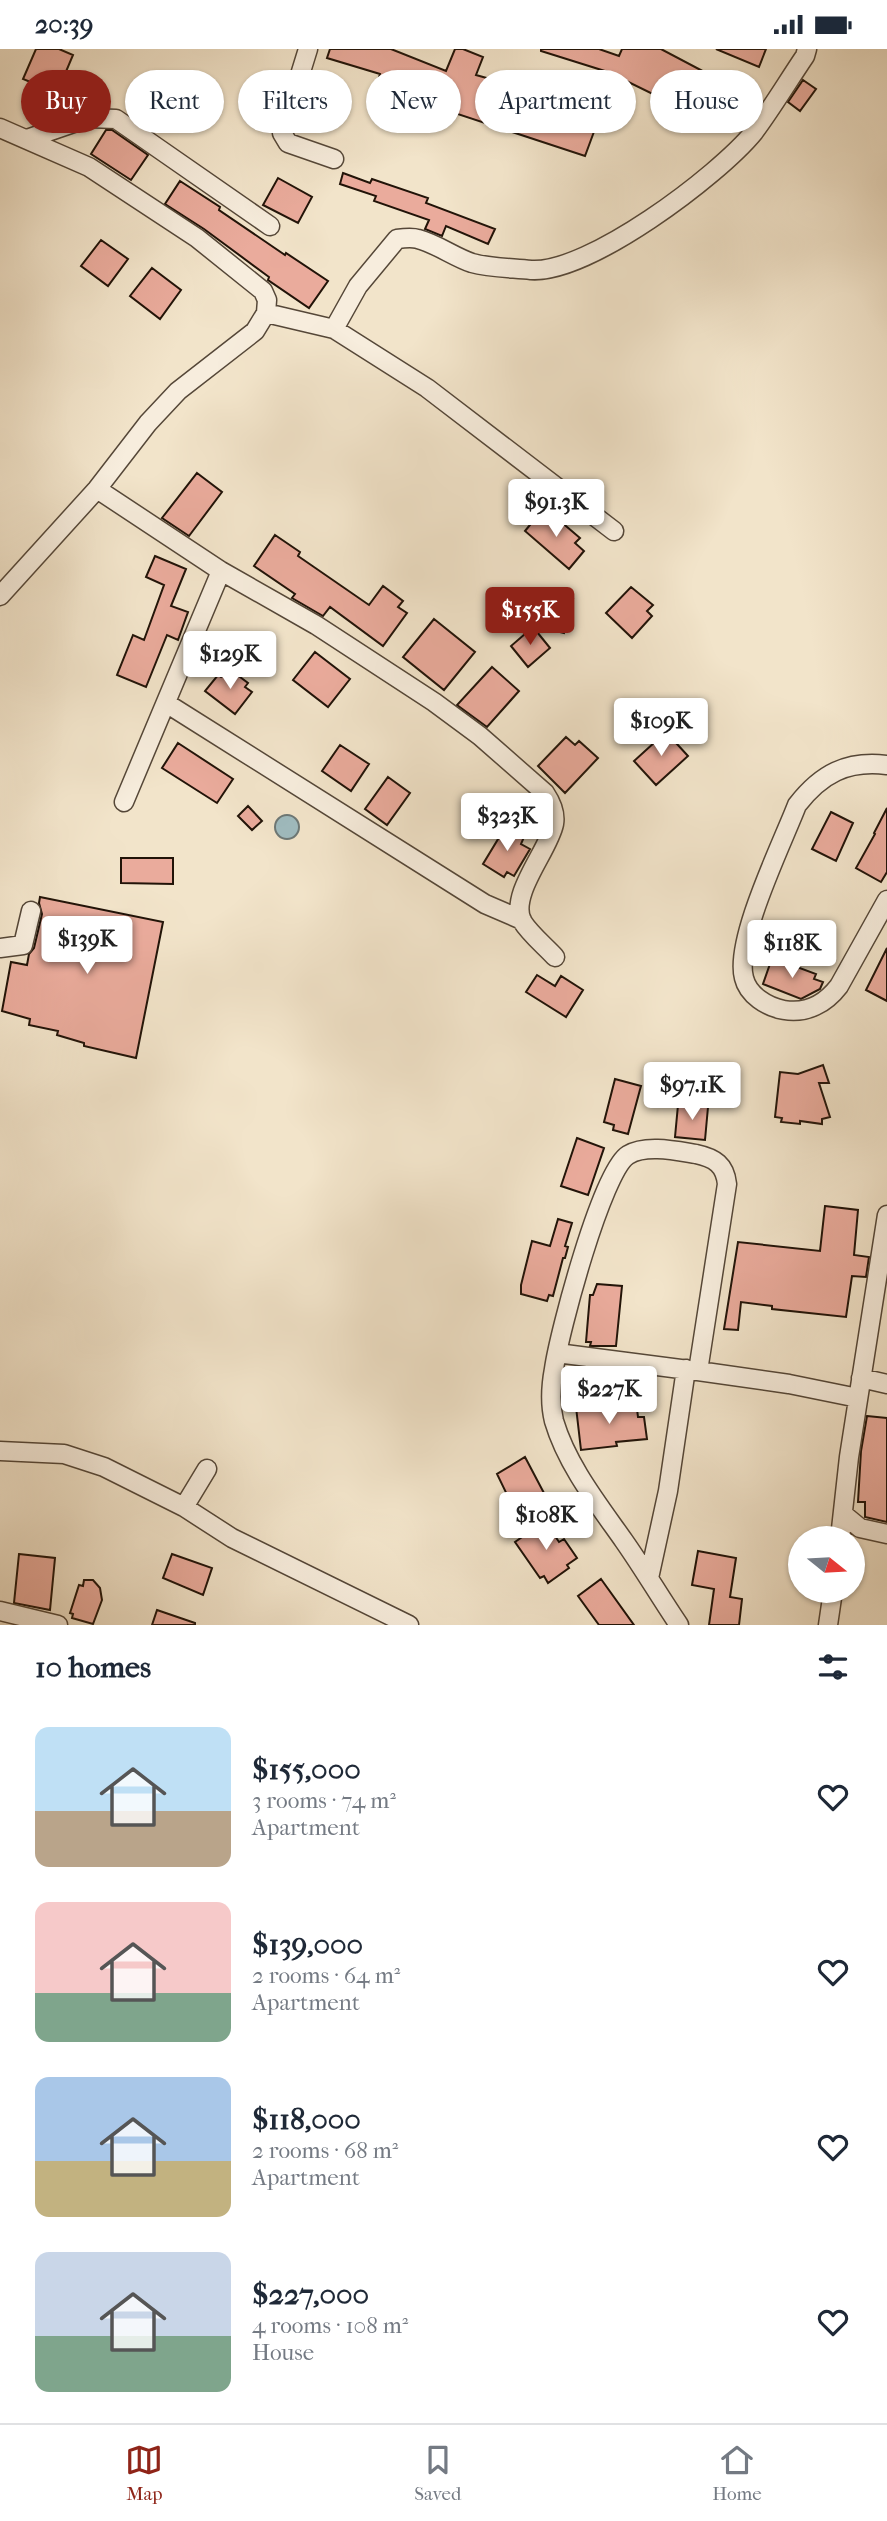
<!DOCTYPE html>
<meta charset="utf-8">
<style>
:root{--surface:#fff;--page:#f6f6f7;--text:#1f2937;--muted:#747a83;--line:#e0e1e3;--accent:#8f2418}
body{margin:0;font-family:"IM FELL French Canon",serif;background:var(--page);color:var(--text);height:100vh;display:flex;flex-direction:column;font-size:26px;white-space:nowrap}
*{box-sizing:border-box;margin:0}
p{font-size:23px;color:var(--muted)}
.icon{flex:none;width:38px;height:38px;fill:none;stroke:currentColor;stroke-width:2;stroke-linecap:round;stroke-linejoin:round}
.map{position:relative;height:1576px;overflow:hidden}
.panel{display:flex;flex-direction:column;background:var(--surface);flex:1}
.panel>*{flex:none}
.top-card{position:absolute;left:21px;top:21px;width:845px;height:63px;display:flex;gap:14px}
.needle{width:46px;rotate:108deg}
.buttons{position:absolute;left:788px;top:1477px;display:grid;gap:14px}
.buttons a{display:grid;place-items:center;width:77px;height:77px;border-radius:50%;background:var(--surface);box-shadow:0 2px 5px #0004;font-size:35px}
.price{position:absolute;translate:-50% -60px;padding:0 16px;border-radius:7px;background:#fff;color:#222;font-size:23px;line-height:46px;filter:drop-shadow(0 2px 4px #0008)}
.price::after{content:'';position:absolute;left:50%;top:42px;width:21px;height:16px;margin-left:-10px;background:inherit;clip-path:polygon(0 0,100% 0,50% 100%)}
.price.selected{background:var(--accent);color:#fff}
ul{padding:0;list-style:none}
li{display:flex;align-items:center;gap:21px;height:175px;padding:0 35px}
li span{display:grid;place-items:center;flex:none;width:196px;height:140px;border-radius:14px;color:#555}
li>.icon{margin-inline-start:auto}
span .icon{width:84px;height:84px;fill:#fffc;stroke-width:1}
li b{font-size:30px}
h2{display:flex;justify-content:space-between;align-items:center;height:84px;padding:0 35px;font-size:30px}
.chip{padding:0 24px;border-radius:32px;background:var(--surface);box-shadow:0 2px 5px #0004;font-size:24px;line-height:63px}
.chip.selected{background:var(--accent);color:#fff}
.status{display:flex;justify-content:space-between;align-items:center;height:49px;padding:0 35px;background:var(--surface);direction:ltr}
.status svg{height:19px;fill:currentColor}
.tab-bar{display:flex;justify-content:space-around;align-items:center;height:98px;border-top:2px solid var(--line);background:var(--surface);font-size:19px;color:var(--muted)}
.tab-bar a{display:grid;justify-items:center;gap:4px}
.tab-bar .selected{color:var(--accent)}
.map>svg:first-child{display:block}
.water{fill:#9fbcc0;stroke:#6d7876;stroke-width:2}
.building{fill:#eaab9c;stroke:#211308;stroke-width:2}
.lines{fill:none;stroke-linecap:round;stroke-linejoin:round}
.minor-casing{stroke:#554738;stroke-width:21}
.minor{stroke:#f7eddd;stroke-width:18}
</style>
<div class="status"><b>20:39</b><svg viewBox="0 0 49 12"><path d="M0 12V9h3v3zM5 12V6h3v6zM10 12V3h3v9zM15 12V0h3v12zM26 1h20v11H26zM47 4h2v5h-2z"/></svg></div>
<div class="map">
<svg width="887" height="1576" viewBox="0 0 887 1576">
<rect width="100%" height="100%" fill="#f2e4ca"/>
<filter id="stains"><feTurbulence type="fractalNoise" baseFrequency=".00286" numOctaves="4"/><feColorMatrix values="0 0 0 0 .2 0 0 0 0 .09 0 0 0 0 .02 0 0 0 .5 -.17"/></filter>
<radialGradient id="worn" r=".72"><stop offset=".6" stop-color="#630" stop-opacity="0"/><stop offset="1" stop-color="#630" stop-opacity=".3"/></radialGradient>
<path class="water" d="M275 778a12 12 0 1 1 24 0a12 12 0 1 1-24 0Z"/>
<path class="building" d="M 36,0 L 59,0 L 73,6 L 57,44 L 23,30 Z
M 330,0 L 391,0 L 446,22 L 455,0 L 463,0 L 483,8 L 476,26 L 602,61 L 585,107 L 376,38 L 380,25 L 327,9 Z
M 541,0 L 599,0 L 619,7 L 622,0 L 661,0 L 731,37 L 720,57 L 734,64 L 726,81 L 608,23 L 541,2 Z
M 716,0 L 766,0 L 759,18 Z
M 803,31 L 816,40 L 800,62 L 788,53 Z
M 106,81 L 112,81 L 148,106 L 131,131 L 91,105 Z
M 343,124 L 370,134 L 372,130 L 428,149 L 426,154 L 495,180 L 488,195 L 446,177 L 442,187 L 425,180 L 429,171 L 374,152 L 376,147 L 340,135 Z
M 278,129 L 312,148 L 298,174 L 263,156 Z
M 180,132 L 220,158 L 219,161 L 285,206 L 286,204 L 328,232 L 309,259 L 268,231 L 269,228 L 204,180 L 165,155 Z
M 101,191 L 128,210 L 108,237 L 81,217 Z
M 152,219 L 181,241 L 160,270 L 130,247 Z
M 197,424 L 222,443 L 189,487 L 162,469 Z
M 539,465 L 548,472 L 553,466 L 580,489 L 575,494 L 584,502 L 569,520 L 525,482 Z
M 275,486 L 300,503 L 298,507 L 369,556 L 383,537 L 403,552 L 398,558 L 407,564 L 383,597 L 330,558 L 323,567 L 292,549 L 295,545 L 254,517 Z
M 155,507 L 186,520 L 171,557 L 188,563 L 178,591 L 167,586 L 146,638 L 117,626 L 133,586 L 144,591 L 164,536 L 146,528 Z
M 631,538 L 653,556 L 647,562 L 652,567 L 632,589 L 606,564 Z
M 549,543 L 573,550 L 564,584 L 540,578 Z
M 434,570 L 475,603 L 444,641 L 403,608 Z
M 533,578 L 550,599 L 528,618 L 511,597 Z
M 315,603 L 350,630 L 328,658 L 293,631 Z
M 492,618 L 519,642 L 487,678 L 457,656 Z
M 228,619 L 248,634 L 245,638 L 252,643 L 235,665 L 205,642 L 218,626 L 221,628 Z
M 666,683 L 688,707 L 656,736 L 634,712 Z
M 566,688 L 575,696 L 579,692 L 598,709 L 565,744 L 538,717 Z
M 178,694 L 233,730 L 217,754 L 162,719 Z
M 340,696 L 369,715 L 351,742 L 322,722 Z
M 388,728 L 410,744 L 387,776 L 365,760 Z
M 248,757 L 262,772 L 252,781 L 238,767 Z
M 887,759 L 887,823 L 881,833 L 856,819 L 875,785 L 874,784 Z
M 831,763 L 853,774 L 836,812 L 812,800 Z
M 506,777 L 524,788 L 521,795 L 530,800 L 514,827 L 507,823 L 504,828 L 483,815 Z
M 121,809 L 173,809 L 173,835 L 121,834 Z
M 40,848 L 163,873 L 136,1009 L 84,997 L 84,994 L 57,986 L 58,982 L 29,976 L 30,970 L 2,962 L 11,913 L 27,916 L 29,905 L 34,899 L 42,865 L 39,854 Z
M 887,899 L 887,952 L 866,941 Z
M 771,912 L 780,915 L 781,912 L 816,925 L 814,930 L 823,933 L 820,940 L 801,950 L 763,935 Z
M 537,926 L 555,937 L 561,927 L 583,941 L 566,968 L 526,943 Z
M 823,1016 L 829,1034 L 819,1034 L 830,1068 L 822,1070 L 822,1075 L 800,1072 L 800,1075 L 781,1073 L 782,1069 L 775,1068 L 780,1023 L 798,1025 Z
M 615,1030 L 641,1037 L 628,1085 L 613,1081 L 614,1076 L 604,1073 Z
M 678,1056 L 708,1058 L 705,1091 L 675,1088 Z
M 577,1089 L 604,1099 L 588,1146 L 561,1137 Z
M 825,1157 L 858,1161 L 854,1206 L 869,1208 L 866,1228 L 852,1227 L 846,1268 L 772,1260 L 772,1257 L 741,1253 L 738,1281 L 724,1280 L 738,1193 L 820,1202 Z
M 558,1170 L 572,1174 L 565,1197 L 568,1198 L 565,1209 L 563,1209 L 553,1247 L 549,1246 L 547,1252 L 521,1245 L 521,1236 L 532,1192 L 550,1197 Z
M 597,1235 L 622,1237 L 616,1297 L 590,1297 L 591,1293 L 586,1293 L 590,1246 L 593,1246 Z
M 620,1353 L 621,1362 L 637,1360 L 638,1368 L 644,1368 L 647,1390 L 616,1393 L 617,1397 L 581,1401 L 576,1358 Z
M 867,1367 L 887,1369 L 887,1473 L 865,1468 L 865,1453 L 858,1453 L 861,1402 Z
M 525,1408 L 545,1446 L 513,1458 L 497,1425 Z
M 545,1472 L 559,1493 L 564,1490 L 577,1509 L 567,1516 L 569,1519 L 548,1534 L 544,1527 L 540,1529 L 515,1493 Z
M 698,1502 L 736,1509 L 730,1548 L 742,1550 L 739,1576 L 709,1576 L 714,1540 L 692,1536 Z
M 19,1505 L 55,1509 L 50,1561 L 14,1554 Z
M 172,1505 L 212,1519 L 203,1546 L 163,1529 Z
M 601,1530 L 634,1576 L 599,1576 L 578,1547 Z
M 84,1531 L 93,1531 L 100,1539 L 102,1551 L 93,1575 L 72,1569 L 73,1565 L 70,1564 L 79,1536 L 83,1537 Z
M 157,1561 L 195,1574 L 195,1576 L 152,1576 Z"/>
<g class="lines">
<defs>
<path id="minor" d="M 308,0 L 282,84 L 288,94 L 334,110
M 0,79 L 89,118 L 197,189 L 263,242 L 267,251 L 266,264
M 27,90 L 88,69 L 116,70 L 270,177
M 334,280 L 358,237 L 397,190 C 404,189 412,188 418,190 C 437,195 454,208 472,214 C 490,219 512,219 531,221 C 588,225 718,127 754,83 C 772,59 788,32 805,7 L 807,0
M 97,440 L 221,522 L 316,576 L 434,653 L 480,687 L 545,744 C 551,753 556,764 554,775 C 549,801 509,845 522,872 C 530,885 545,897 555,908
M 0,547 L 97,440 L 148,374 L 178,342 L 255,282 L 266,264 L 334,280 L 427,339 L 614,482
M 166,654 L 485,855 L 522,871
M 887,716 C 847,711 821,725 797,756 C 782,795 734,892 744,929 C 748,946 767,958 784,961 C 807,965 826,954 839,937 L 887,851
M 124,753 L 221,522
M 0,899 L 23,896 L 31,862
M 557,1304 L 696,1322
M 861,1329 L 887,1335
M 0,1402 L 64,1405 L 104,1418 L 184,1458 L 232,1489 L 409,1576
M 184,1458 L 207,1420
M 843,1465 L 860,1479 L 887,1485
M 840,1489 L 849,1408 L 887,1166
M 649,1529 L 668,1442 L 686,1320
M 0,1562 L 58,1576
M 679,1576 C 660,1548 643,1519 624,1492 C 598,1455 567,1416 554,1372 C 550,1356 551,1336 554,1320 C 559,1284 602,1122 628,1106 C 646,1095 677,1102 696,1105 C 715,1109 725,1116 727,1135 L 698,1322 L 789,1335 L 858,1349
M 828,1576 L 833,1542"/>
</defs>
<use href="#minor" class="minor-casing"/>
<use href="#minor" class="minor"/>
</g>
<rect width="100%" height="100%" filter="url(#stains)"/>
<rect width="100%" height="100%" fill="url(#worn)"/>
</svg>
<div class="buttons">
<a><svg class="needle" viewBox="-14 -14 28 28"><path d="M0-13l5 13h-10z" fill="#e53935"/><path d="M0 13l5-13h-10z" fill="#747a83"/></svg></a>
</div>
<b class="price" style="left:556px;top:490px">$91.3K</b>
<b class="price selected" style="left:530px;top:598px">$155K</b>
<b class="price" style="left:230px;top:642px">$129K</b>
<b class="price" style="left:661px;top:709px">$109K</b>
<b class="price" style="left:507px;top:804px">$323K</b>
<b class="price" style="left:87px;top:927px">$139K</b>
<b class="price" style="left:792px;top:931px">$118K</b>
<b class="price" style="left:692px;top:1073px">$97.1K</b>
<b class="price" style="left:609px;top:1377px">$227K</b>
<b class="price" style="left:546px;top:1503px">$108K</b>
<div class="top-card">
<a class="chip selected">Buy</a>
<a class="chip">Rent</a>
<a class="chip">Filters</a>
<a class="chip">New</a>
<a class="chip">Apartment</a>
<a class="chip">House</a>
</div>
</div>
<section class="panel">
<h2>10 homes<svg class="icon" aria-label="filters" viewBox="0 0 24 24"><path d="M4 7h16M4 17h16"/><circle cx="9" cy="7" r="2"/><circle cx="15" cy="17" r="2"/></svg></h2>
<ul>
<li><span style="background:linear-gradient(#bfe0f5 60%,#b9a48a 0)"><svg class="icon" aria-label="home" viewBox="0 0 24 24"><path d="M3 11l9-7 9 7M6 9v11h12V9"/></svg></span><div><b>$155,000</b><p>3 rooms · 74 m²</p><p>Apartment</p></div><svg class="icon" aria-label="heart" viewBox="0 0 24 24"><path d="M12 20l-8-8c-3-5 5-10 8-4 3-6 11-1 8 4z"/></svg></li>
<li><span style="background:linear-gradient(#f6c9c9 65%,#7fa58c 0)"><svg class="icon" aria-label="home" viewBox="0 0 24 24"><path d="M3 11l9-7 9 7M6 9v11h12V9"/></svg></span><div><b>$139,000</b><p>2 rooms · 64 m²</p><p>Apartment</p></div><svg class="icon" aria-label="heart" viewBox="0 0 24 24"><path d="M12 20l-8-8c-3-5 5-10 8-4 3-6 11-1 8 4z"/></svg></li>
<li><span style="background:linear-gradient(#a9c7e8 60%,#c2b280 0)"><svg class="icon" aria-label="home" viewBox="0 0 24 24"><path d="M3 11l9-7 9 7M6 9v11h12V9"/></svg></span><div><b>$118,000</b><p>2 rooms · 68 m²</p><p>Apartment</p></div><svg class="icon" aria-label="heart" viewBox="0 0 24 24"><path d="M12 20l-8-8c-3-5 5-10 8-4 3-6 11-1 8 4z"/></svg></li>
<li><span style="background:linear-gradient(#c9d6e8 60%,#7fa58c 0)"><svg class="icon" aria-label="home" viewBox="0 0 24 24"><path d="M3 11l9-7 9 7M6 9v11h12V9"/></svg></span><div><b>$227,000</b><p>4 rooms · 108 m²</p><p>House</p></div><svg class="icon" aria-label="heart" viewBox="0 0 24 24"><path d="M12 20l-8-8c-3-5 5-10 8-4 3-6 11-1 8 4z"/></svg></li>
</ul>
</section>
<nav class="tab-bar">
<a class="selected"><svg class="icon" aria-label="map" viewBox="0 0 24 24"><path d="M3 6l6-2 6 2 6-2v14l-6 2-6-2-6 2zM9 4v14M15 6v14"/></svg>Map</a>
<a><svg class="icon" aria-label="saved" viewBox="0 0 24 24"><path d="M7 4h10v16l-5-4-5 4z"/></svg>Saved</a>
<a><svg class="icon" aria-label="home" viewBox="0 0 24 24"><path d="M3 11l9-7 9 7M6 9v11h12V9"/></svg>Home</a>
</nav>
